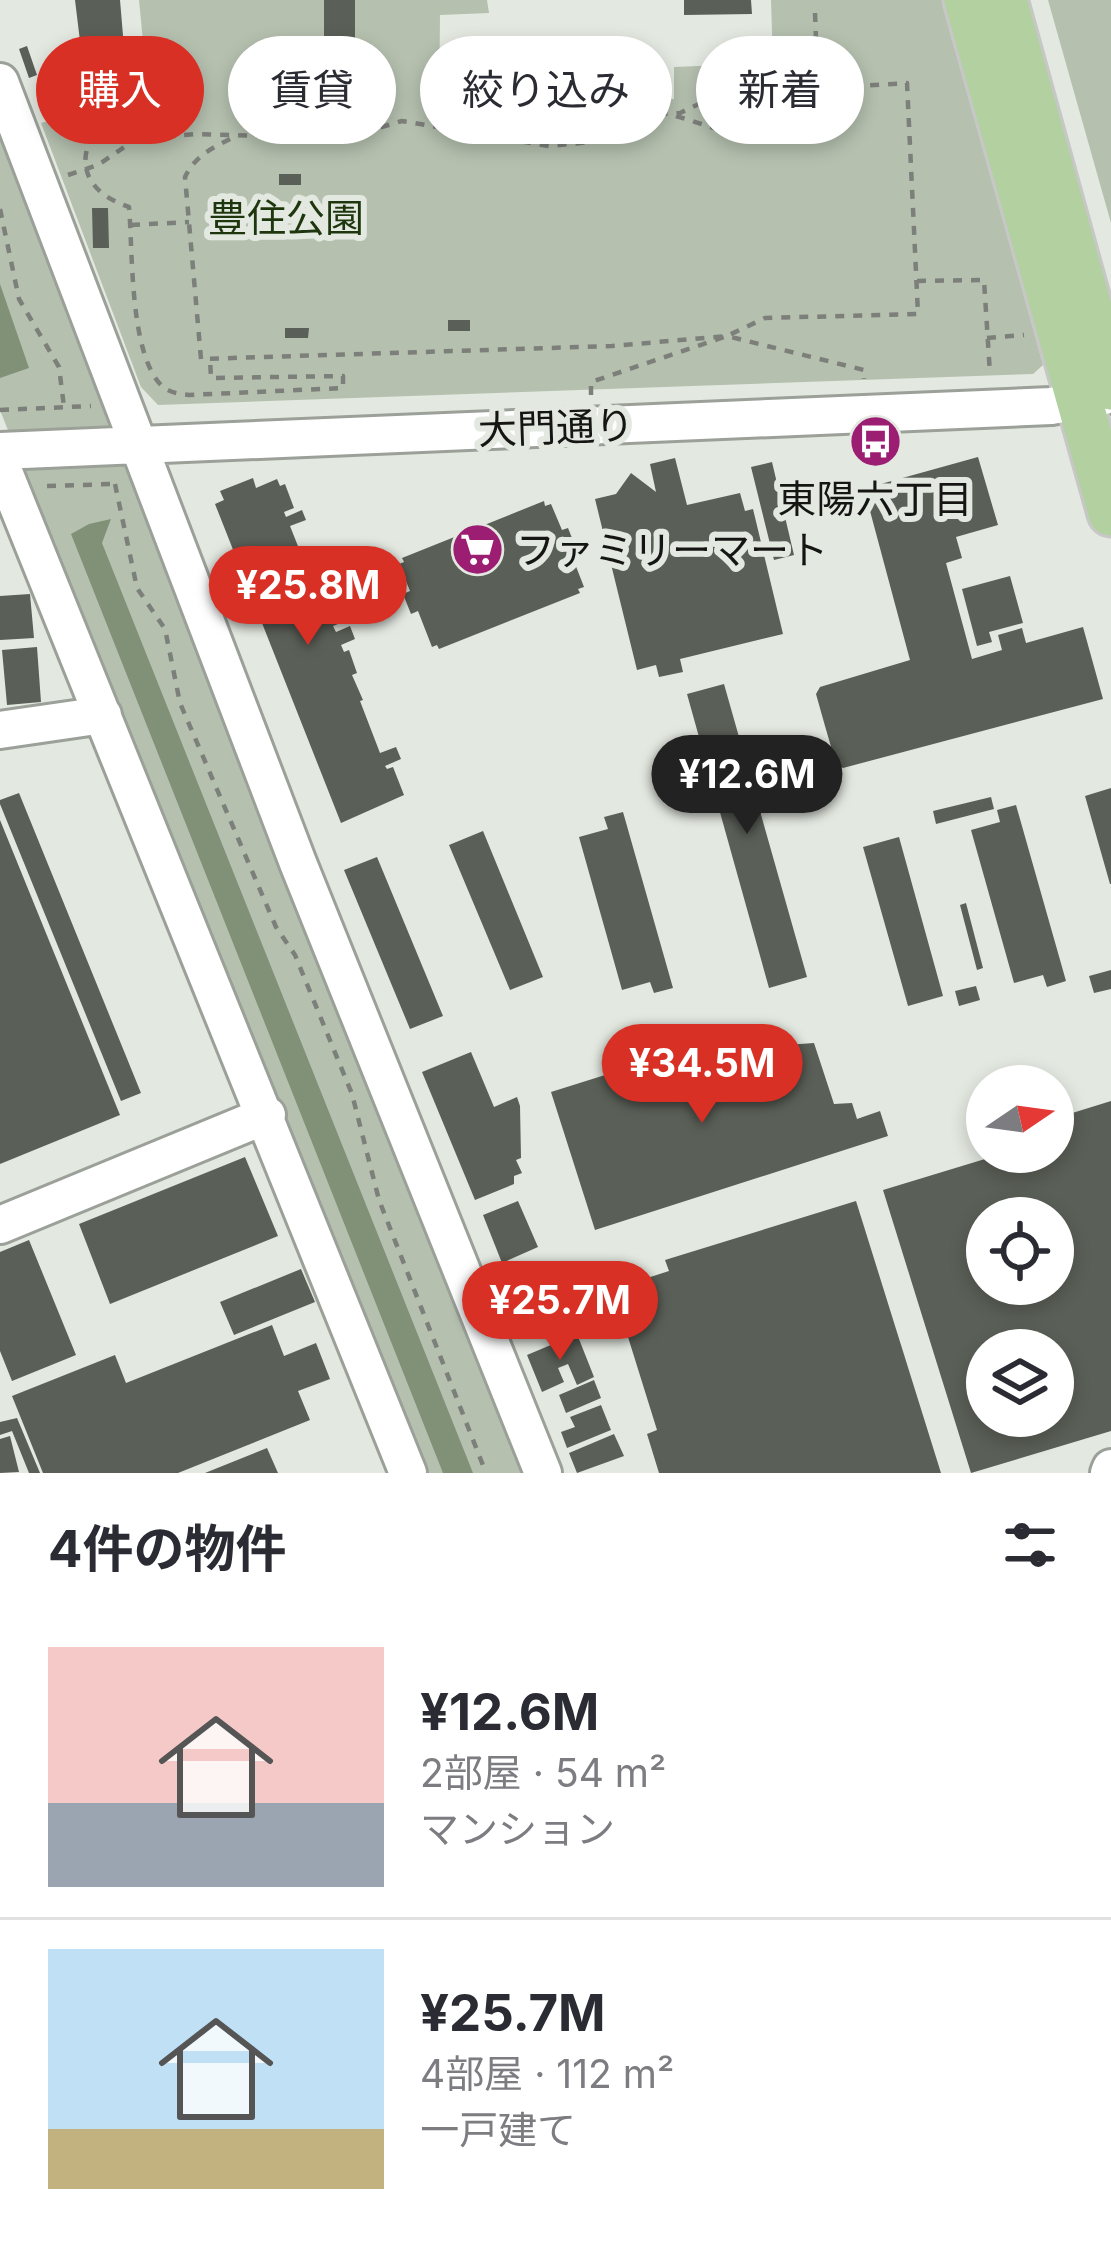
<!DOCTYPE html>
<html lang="ja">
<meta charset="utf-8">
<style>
:root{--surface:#fff;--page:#f2f2f3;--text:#2b2b33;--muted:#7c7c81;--line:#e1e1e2;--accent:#d93025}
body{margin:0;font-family:Inter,"Noto Sans JP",sans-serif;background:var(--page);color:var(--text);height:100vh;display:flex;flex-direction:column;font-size:45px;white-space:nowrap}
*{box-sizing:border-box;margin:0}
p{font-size:39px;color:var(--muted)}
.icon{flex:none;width:66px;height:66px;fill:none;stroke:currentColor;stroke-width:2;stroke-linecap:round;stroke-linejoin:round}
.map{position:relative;height:1473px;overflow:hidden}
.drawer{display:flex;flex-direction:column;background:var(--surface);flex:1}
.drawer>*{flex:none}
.hud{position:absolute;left:36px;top:36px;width:1041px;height:108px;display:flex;gap:24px}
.needle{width:78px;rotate:77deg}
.fabs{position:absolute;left:966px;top:1065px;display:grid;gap:24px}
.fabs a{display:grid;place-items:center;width:108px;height:108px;border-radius:50%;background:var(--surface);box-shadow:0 6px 18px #0003;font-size:60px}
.price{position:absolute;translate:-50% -102px;padding:0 27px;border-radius:42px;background:var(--accent);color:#fff;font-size:39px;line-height:78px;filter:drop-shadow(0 3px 6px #0008)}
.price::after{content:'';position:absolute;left:50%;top:72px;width:36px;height:27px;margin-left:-18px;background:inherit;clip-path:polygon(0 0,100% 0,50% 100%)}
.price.on{background:#222;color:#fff}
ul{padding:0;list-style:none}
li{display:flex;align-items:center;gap:36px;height:300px;padding:0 48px}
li+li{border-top:3px solid var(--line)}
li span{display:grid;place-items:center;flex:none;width:336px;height:240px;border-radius:0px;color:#555}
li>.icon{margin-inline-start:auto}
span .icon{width:144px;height:144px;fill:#fffc;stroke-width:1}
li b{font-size:51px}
h2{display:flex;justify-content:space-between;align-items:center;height:144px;padding:0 48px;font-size:51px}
.tag{padding:0 42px;border-radius:54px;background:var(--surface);box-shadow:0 6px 18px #0003;font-size:42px;line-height:108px}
.tag.on{background:var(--accent);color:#fff}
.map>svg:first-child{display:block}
.green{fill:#b5c0af}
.water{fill:#809177}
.building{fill:#5a5f57;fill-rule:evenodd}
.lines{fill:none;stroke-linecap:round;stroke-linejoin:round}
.minor-casing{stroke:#9ba099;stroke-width:42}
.major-casing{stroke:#c7c7c7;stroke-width:51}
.path{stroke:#7c7f7a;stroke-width:4.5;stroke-dasharray:9 9;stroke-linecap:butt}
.minor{stroke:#fff;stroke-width:36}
.major{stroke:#b3d1a0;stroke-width:45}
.labels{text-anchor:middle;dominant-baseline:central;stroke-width:12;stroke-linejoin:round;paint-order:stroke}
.park-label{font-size:39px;fill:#1e360d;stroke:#e3e8e0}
.street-label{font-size:39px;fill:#151614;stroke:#e3e8e0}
.poi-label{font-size:39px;fill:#151614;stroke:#e3e8e0}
</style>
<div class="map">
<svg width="1111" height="1473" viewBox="0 0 1111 1473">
<rect width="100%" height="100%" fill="#e3e8e0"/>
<path class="green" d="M 139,0 L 487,0 L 489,13 L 440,15 L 439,112 L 511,109 L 513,132 L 595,126 L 595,104 L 674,99 L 674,67 L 773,63 L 771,0 L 943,0 L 1043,365 L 1033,374 L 158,405 L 141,387 L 41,123 L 148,93 Z
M 1048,0 L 1111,0 L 1111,223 Z
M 0,113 L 531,1473 L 420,1473 L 0,410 Z"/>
<path class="water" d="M 0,284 L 29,368 L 0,378 Z
M 111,519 L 102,543 L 473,1473 L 443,1473 L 71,534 L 89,524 Z"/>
<path class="building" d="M 75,0 L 120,0 L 126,71 L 84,74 Z
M 324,0 L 355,0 L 355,42 L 324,42 Z
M 684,0 L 751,0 L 752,14 L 684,15 Z
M 751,42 L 751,54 L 727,55 L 727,43 Z
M 27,46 L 37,75 L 29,78 L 19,49 Z
M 638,51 L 644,55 L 644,69 L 640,74 L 579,76 L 575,72 L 574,58 L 578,54 Z
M 521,56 L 525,59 L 526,74 L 522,78 L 461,81 L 457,77 L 456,62 L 460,59 Z
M 77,71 L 87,97 L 48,111 L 38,84 Z
M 581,95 L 582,112 L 524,115 L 523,98 Z
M 279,174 L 301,174 L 301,185 L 279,185 Z
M 92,208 L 108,208 L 109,248 L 93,248 Z
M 448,320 L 470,320 L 470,331 L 448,331 Z
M 285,328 L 309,328 L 308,338 L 285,338 Z
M 978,457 L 998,525 L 956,537 L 962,558 L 946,563 L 972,659 L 1002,650 L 998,635 L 1022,628 L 1026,643 L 1083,627 L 1103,699 L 843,768 L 836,764 L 825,726 L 816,694 L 820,687 L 910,660 L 866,496 L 870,487 Z
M 675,458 L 687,505 L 740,493 L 745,511 L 753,509 L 783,634 L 680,659 L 683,672 L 659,677 L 656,665 L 637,670 L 595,499 L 616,494 L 631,473 L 656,492 L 650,464 Z
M 772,462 L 794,555 L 774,560 L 751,467 Z
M 253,478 L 256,488 L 277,479 L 280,486 L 285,484 L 294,508 L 284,512 L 286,517 L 302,510 L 306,520 L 290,526 L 313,584 L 316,583 L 324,603 L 329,601 L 338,624 L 333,626 L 336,632 L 350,626 L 355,639 L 341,645 L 344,652 L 349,650 L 357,673 L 352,675 L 363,700 L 360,701 L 380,753 L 396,747 L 401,759 L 385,766 L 387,769 L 393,767 L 404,795 L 341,823 L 215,504 L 224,500 L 220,491 Z
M 544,501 L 545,506 L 551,504 L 562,530 L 568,528 L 576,548 L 570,551 L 584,587 L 578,589 L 580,593 L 439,649 L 437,645 L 432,647 L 418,611 L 411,614 L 403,594 L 410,591 L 399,564 L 404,562 L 402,558 Z
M 1010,576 L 1023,623 L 989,632 L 992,642 L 977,646 L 962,589 Z
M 30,594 L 34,638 L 0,640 L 0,596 Z
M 37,647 L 41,702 L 7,705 L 2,650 Z
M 724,684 L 807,977 L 769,988 L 687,694 Z
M 1111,788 L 1111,884 L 1110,884 L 1085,796 Z
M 19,793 L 141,1093 L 121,1101 L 0,804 L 0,800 Z
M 991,797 L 994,809 L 936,824 L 933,811 Z
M 1016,805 L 1066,981 L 1047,987 L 1043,975 L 1014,983 L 971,830 L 1000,822 L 997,810 Z
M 623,812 L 673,988 L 654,993 L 650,982 L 622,990 L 579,837 L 608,829 L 604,817 Z
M 0,820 L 120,1115 L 0,1164 Z
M 483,831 L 543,977 L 510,990 L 449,845 Z
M 899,837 L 943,996 L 908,1006 L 863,847 Z
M 377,857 L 443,1016 L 410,1029 L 344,870 Z
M 966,903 L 983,968 L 977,970 L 960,905 Z
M 1111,970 L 1111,989 L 1094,993 L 1089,976 Z
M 976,986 L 980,1000 L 959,1006 L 955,991 Z
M 814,1043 L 834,1104 L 852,1103 L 857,1119 L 880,1111 L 888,1136 L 595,1230 L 551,1092 L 675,1053 Z
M 471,1052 L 494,1107 L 517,1097 L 520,1106 L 521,1158 L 516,1160 L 522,1173 L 514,1176 L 514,1184 L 475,1200 L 422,1072 Z
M 1111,1101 L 1111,1431 L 971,1473 L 883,1190 L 1008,1152 L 1053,1152 L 1053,1119 ZM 987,1218 L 1053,1218 L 1053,1284 L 987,1284 ZM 987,1350 L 1053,1350 L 1053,1416 L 987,1416 Z
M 245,1157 L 278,1236 L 110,1304 L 79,1224 Z
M 518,1201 L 538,1247 L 502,1263 L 483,1215 Z
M 856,1201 L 941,1473 L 659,1473 L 647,1434 L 657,1430 L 613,1289 L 669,1271 L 665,1260 Z
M 29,1240 L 76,1355 L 12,1381 L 0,1351 L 0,1252 Z
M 301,1269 L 315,1302 L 234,1335 L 220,1302 Z
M 272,1325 L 284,1356 L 316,1343 L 330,1379 L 298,1391 L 310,1420 L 178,1473 L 43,1473 L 12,1396 L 115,1355 L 126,1383 Z
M 577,1334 L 594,1377 L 577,1385 L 568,1364 L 558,1368 L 564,1382 L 542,1392 L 527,1355 Z
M 594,1380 L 601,1398 L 566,1413 L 559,1395 Z
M 601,1405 L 611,1430 L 567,1448 L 561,1432 L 575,1427 L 570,1417 Z
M 17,1418 L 40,1473 L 29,1473 L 12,1431 L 0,1435 L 0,1422 Z
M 614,1434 L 624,1456 L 577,1473 L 569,1453 Z
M 10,1436 L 19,1472 L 0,1473 L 0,1439 Z
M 267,1448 L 278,1473 L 205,1473 Z"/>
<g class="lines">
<defs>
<path id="minor" d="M 0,82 L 298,863 L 543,1473
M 0,451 L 1051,406 L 1104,396
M 0,462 L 408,1473
M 0,730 L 103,715
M 0,1225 L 267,1115
M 1109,1473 L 1111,1468"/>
<path id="major" d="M 967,0 L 1111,513
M 1004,0 L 1111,387"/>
</defs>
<use href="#minor" class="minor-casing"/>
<use href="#major" class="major-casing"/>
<path class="path" d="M 815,13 L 818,89
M 149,75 L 148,98 C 86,113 54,182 129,207 C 133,251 129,354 162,386 C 170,393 179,394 189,395 L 343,388 L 343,376 L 211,378 L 210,359
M 676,116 L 739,136
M 68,175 L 98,165 L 136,139 L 197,134 L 327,138 L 348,137 L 402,121 L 549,146 L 590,142 L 636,116 L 680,113 L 718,95 L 907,83 L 918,314 L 765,318 L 727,336 L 612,346 L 201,359 L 185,177 C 195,156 212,148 232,138
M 0,209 L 19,299 L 59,367 L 64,407
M 131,225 L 189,222
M 917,281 L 984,280 L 990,374
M 987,338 L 1024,335
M 591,395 L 591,382 L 727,336 L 864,370 L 864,379
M 0,410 L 91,406
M 115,484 L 137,588 L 165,629 L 180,703 L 276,927 L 295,955 L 352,1094 L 379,1200 L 486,1473
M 47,486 L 113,484"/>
<use href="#minor" class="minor"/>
<use href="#major" class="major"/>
</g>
<defs>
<symbol id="bus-disc" viewBox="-11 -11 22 22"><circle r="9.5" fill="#9c1e73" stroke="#e3e8e0"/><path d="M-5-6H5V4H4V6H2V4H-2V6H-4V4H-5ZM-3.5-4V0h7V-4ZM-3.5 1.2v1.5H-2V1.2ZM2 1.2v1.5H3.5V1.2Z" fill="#fff"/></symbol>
<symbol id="supermarket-disc" viewBox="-11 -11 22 22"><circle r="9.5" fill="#9c1e73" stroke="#e3e8e0"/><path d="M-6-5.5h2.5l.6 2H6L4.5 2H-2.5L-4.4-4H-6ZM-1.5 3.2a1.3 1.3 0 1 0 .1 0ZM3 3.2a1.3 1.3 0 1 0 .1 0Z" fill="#fff"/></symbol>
</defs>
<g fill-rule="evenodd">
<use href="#bus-disc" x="846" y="412" width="59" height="59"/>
<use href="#supermarket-disc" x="448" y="520" width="59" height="59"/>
</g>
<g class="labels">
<g class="park-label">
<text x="286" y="217">豊住公園</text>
</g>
<g class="street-label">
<text transform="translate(556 427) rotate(-2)">大門通り</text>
</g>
<g class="poi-label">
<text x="875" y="498">東陽六丁目</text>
<text x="516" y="549" text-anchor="start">ファミリーマート</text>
</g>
</g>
</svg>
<div class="fabs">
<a><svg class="needle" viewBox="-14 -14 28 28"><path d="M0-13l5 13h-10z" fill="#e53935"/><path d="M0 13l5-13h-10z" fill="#7c7c81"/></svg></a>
<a><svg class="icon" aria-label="locate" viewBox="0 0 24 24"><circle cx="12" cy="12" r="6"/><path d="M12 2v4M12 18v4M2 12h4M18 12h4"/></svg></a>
<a><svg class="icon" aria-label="layers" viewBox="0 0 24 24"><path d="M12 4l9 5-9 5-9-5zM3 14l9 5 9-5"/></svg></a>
</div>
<b class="price" style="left:308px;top:648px">¥25.8M</b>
<b class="price on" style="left:747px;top:837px">¥12.6M</b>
<b class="price" style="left:702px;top:1126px">¥34.5M</b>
<b class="price" style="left:560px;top:1363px">¥25.7M</b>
<div class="hud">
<a class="tag on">購入</a>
<a class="tag">賃貸</a>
<a class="tag">絞り込み</a>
<a class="tag">新着</a>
</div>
</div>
<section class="drawer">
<h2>4件の物件<svg class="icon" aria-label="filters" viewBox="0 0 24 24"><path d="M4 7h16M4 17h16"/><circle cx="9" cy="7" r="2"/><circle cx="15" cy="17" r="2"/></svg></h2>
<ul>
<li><span style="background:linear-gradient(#f6c9c9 65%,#9aa5b1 0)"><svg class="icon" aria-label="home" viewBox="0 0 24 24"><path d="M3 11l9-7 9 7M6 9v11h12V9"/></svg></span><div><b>¥12.6M</b><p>2部屋 · 54 m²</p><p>マンション</p></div></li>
<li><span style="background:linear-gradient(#bfe0f5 75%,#c2b280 0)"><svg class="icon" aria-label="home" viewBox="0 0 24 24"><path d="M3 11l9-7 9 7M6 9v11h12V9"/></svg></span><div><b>¥25.7M</b><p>4部屋 · 112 m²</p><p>一戸建て</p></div></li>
</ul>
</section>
